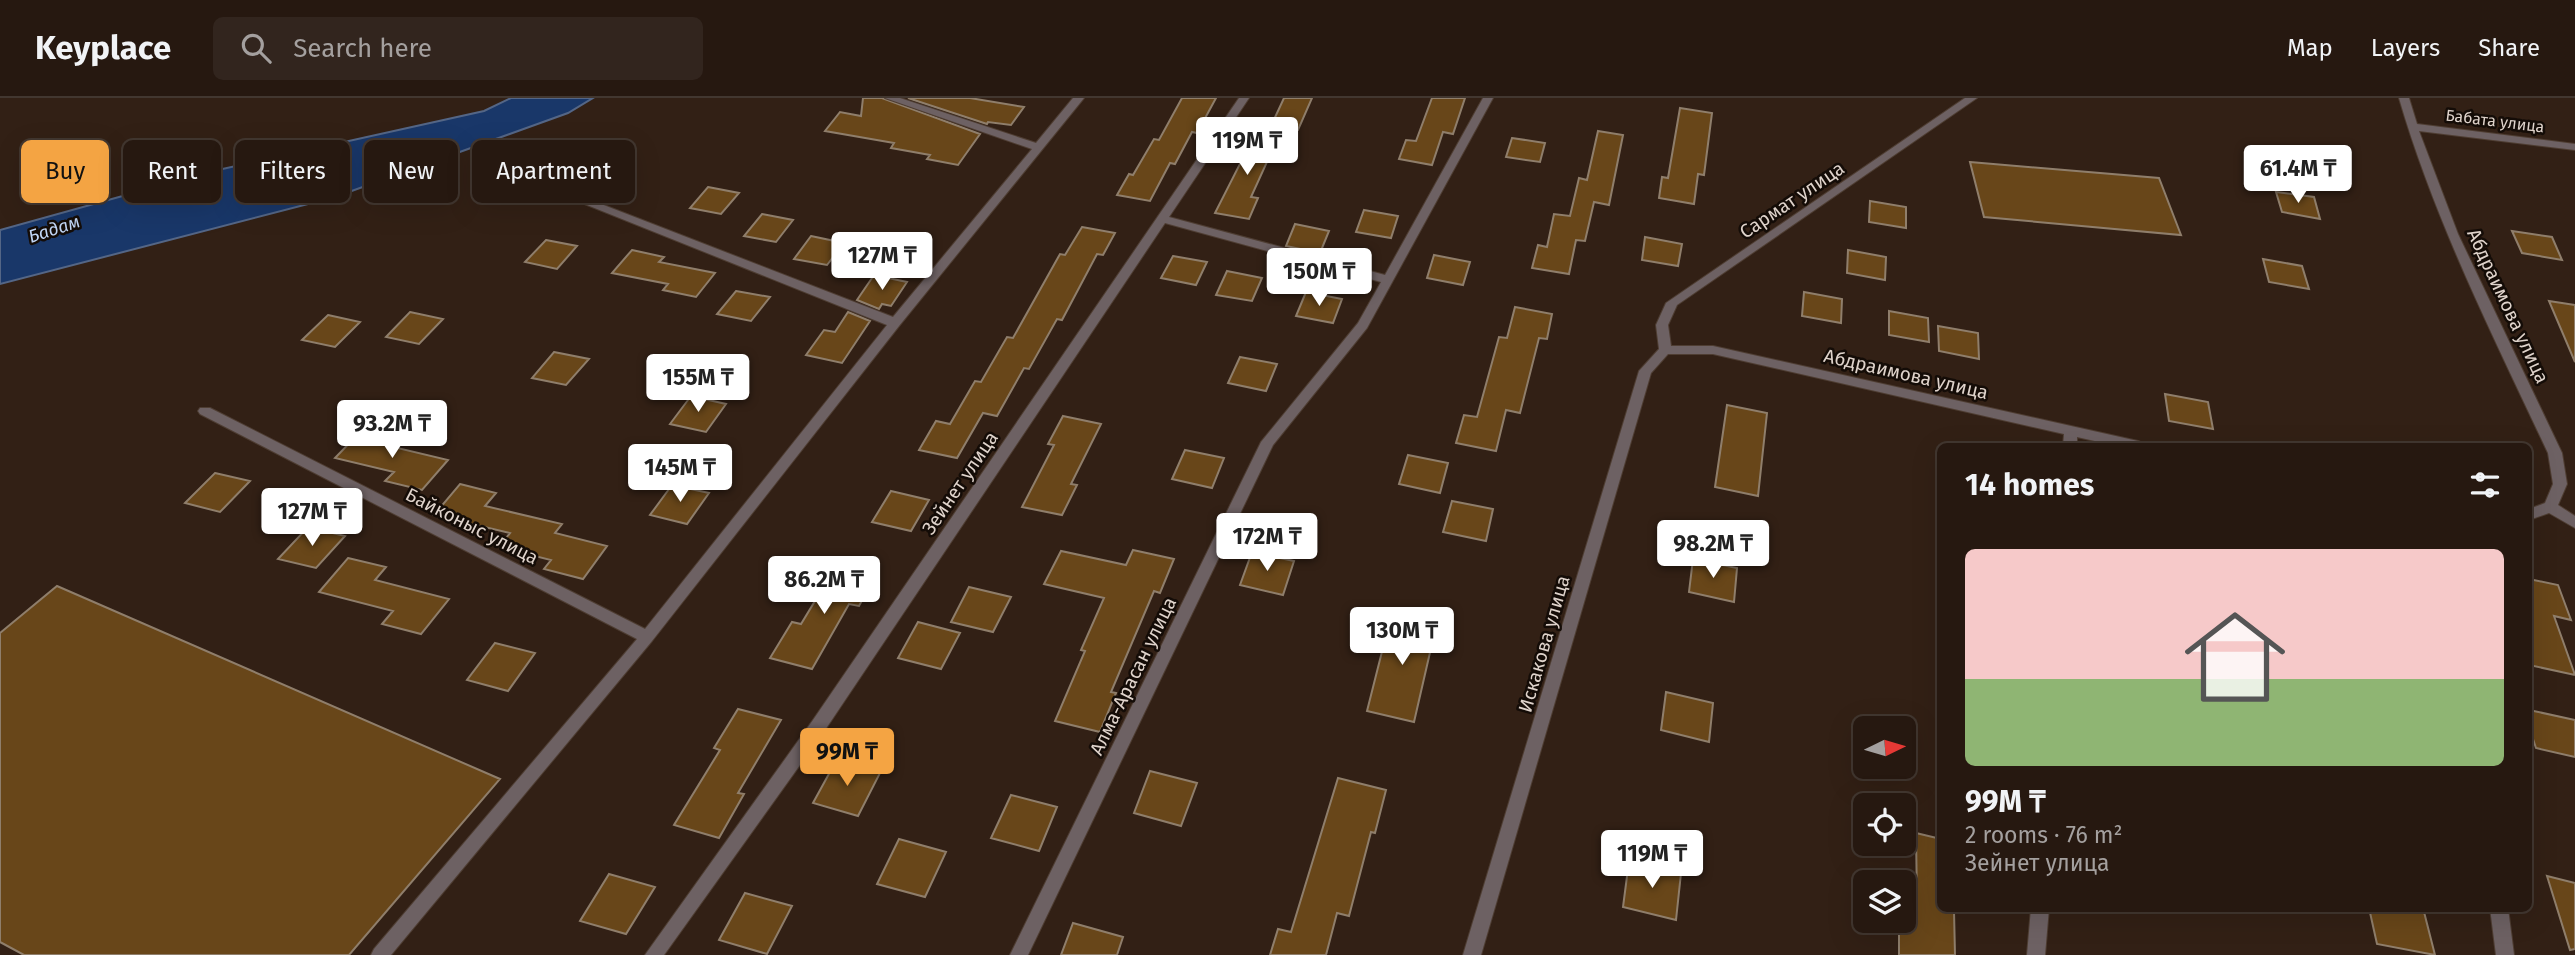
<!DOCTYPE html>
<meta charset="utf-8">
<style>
:root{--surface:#261810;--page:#32251e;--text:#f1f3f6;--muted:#a4a09f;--line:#423730;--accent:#f4a443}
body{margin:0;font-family:"Fira Sans",sans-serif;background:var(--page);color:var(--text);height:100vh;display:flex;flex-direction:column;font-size:26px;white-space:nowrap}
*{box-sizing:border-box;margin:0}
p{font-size:23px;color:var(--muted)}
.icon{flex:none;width:38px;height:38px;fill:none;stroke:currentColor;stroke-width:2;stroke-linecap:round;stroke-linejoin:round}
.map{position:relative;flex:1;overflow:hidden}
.panel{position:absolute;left:1937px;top:345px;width:595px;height:469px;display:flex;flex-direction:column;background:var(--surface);border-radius:10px;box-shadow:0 7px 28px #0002,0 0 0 2px var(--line)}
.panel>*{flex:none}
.banner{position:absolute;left:21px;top:42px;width:665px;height:63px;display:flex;gap:14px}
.needle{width:46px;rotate:85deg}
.tools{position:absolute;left:1853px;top:618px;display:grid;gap:14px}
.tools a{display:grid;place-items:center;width:63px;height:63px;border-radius:10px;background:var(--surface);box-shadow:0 7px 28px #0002,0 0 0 2px var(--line);font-size:35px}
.price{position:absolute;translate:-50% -60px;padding:0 16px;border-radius:7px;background:#fff;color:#222;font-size:23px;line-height:46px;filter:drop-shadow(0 2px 4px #0008)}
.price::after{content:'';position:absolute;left:50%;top:42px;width:21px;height:16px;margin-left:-10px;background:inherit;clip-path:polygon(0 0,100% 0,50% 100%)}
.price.on{background:var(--accent);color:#111}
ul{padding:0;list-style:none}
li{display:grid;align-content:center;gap:14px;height:371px;padding:0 28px}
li+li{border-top:2px solid var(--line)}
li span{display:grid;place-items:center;height:217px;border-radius:10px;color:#555}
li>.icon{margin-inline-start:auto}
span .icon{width:126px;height:126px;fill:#fffc;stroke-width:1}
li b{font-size:30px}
h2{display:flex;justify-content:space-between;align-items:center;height:84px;padding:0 28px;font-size:30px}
.pill{padding:0 24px;border-radius:10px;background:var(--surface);box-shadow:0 7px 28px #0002,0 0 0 2px var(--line);font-size:24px;line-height:63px}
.pill.on{background:var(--accent);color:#111}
header{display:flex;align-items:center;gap:42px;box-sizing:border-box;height:98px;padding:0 35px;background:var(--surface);border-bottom:2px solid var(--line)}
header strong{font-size:33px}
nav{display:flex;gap:38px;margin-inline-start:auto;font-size:24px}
.search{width:490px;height:63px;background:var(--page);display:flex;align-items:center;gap:18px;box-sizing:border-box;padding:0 24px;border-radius:10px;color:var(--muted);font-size:26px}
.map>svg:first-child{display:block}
.water{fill:#193769;stroke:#546686;stroke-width:2}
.building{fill:#684619;stroke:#8f7e6b;stroke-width:2}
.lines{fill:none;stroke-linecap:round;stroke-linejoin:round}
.street-casing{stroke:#4e3d32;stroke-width:2}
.street{fill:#6d6163;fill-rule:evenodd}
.labels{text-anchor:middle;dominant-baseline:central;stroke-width:5;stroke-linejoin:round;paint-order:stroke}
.far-street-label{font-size:16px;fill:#dfd3cb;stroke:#140c07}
.far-water-label{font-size:18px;font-style:italic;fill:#c2d7f7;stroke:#140c07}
.street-label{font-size:19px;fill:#dfd3cb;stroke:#140c07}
</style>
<header>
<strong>Keyplace</strong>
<div class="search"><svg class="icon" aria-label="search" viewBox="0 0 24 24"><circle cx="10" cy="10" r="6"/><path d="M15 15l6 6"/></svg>Search here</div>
<nav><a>Map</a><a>Layers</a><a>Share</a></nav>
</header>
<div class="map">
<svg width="2575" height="857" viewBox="0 0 2575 857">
<rect width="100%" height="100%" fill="#322015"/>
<path class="water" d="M 511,0 L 593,0 L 568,15 L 335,99 L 0,186 L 0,132 L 209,74 L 484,13 Z"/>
<path class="building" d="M 863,0 L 882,0 L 980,36 L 958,67 L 927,61 L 930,57 L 891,50 L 894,45 L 825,33 L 840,14 L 861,18 Z
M 908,0 L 970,0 L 1024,9 L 1011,27 L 988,24 L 987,26 Z
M 1182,0 L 1216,0 L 1197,35 L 1192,34 L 1175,66 L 1170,65 L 1150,103 L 1117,97 L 1129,76 L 1133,77 L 1154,41 L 1159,42 Z
M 1284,0 L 1312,0 L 1298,32 L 1271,28 Z
M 1432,0 L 1465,0 L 1453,36 L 1443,34 L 1432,67 L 1399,61 L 1406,42 L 1416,43 Z
M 1680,10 L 1712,15 L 1704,77 L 1698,76 L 1694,106 L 1659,100 L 1662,79 L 1668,80 Z
M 1598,33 L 1623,37 L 1609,107 L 1594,104 L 1585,143 L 1576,142 L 1569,176 L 1532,170 L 1538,147 L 1547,149 L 1554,116 L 1570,118 L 1579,80 L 1587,82 Z
M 1245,37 L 1277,42 L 1251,99 L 1258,100 L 1249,121 L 1215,115 L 1244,58 L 1235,56 Z
M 1512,40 L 1545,45 L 1540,64 L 1506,59 Z
M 1970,64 L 2159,80 L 2181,137 L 1984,119 Z
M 708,89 L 739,95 L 721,116 L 690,110 Z
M 2276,94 L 2314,99 L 2320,121 L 2282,114 Z
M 1870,103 L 1906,109 L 1906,130 L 1869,124 Z
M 1364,112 L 1398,118 L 1391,140 L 1356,134 Z
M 762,116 L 793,122 L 776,144 L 744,138 Z
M 1295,126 L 1329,133 L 1320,155 L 1286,148 Z
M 1082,129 L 1115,135 L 1103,157 L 1097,156 L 1062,222 L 1057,221 L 1029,271 L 1024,270 L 997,318 L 983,315 L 957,360 L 919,352 L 936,323 L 950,326 L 975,283 L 981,284 L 1007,239 L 1013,240 L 1060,156 L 1065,157 Z
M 2512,133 L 2552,139 L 2562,162 L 2522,155 Z
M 811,138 L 844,145 L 827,167 L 794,161 Z
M 1645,139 L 1682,146 L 1678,168 L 1642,162 Z
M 546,142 L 577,148 L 557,171 L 525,164 Z
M 632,152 L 664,159 L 659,164 L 715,175 L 696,199 L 663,192 L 668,186 L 612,175 Z
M 1848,152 L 1886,159 L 1885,182 L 1847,175 Z
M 1434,157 L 1470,164 L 1463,187 L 1427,180 Z
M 1173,158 L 1207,164 L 1196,187 L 1161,180 Z
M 2263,161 L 2302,168 L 2309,191 L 2269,184 Z
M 1227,173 L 1262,180 L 1252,203 L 1216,197 Z
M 874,177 L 907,184 L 891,208 L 882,206 L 879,211 L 857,202 Z
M 736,193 L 770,199 L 751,223 L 717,216 Z
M 1306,194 L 1342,201 L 1333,225 L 1296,218 Z
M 1804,194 L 1842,201 L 1841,225 L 1802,218 Z
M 2549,203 L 2575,207 L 2575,264 Z
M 1515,209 L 1552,216 L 1547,241 L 1539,240 L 1520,315 L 1506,312 L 1496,353 L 1456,345 L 1464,317 L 1477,319 L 1499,239 L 1507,240 Z
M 1889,213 L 1928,220 L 1929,244 L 1889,237 Z
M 410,214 L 443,221 L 419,246 L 386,239 Z
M 848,214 L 870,223 L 842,265 L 806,257 L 824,232 L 835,234 Z
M 328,217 L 360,224 L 335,249 L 302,242 Z
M 1938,228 L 1978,235 L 1979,261 L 1939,253 Z
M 554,254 L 589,261 L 566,287 L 532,280 Z
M 1240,259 L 1277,266 L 1266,293 L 1228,285 Z
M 2165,296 L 2208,304 L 2213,331 L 2169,323 Z
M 691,298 L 726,306 L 706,334 L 670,326 Z
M 1727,307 L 1767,315 L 1758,398 L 1715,389 Z
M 1063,318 L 1101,326 L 1071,386 L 1077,387 L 1062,417 L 1022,409 L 1054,347 L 1048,346 Z
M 362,332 L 397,339 L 389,348 L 448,362 L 422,392 L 385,383 L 394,374 L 335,360 Z
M 1185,352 L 1224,360 L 1212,390 L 1172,381 Z
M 1408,357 L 1448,365 L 1440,395 L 1399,386 Z
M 215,375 L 250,383 L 220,414 L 185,405 Z
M 460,386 L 496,395 L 485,408 L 562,426 L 555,435 L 607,448 L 583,481 L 544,471 L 551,462 L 499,449 L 510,435 L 434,417 Z
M 672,387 L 709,395 L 687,426 L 650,417 Z
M 891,393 L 929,402 L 911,433 L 872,424 Z
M 1452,403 L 1493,411 L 1486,443 L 1443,434 Z
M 308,429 L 345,438 L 316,470 L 278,461 Z
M 1133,452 L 1174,461 L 1160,495 L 1154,493 L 1111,594 L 1116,595 L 1100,634 L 1055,623 L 1085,553 L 1081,552 L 1104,500 L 1044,486 L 1061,453 L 1126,467 Z
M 1252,454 L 1294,463 L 1283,497 L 1240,487 Z
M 348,460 L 386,469 L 375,482 L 449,501 L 421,536 L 382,526 L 393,513 L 319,494 Z
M 1693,461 L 1737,470 L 1734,504 L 1689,494 Z
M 838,465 L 878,474 L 859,508 L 849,506 L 812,571 L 770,560 L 792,524 L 801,526 Z
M 2529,481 L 2558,487 L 2571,522 L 2554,518 L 2575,577 L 2529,567 Z
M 57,488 L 500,681 L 349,857 L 24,857 L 0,844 L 0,535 Z
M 969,489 L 1011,499 L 993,534 L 951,524 Z
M 1392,514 L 1437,524 L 1414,624 L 1367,613 Z
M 918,524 L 960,535 L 941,571 L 898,560 Z
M 495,545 L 535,555 L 508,593 L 467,582 Z
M 1666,594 L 1713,605 L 1709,644 L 1661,632 Z
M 738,611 L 781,622 L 738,695 L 744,696 L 719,740 L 674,727 L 720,652 L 714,650 Z
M 2529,612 L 2575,622 L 2575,659 L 2536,650 L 2529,629 Z
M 836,663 L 880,675 L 858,718 L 813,705 Z
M 1150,673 L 1197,685 L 1181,728 L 1134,715 Z
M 1338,680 L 1386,692 L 1375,735 L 1371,734 L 1349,818 L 1337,815 L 1326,857 L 1270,857 L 1278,831 L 1291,834 Z
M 1011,697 L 1057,709 L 1039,753 L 991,740 Z
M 1916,735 L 1941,741 L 1941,810 L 1954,813 L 1955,857 L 1899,857 L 1899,822 L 1904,822 L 1904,801 L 1917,804 Z
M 899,741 L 946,754 L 925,799 L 877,786 Z
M 1629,763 L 1681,775 L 1676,822 L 1623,809 Z
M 609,776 L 655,789 L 626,836 L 580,823 Z
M 2547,778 L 2575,785 L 2575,851 L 2570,852 Z
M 745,795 L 792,808 L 767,856 L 719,842 Z
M 2369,810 L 2423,810 L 2435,857 L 2377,846 Z
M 1073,825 L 1123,839 L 1117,857 L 1061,857 Z"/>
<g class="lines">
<defs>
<path id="street" d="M 885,0 L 900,0 L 1036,45 L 1073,0 L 1084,0 L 899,228 L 652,543 L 391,857 L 371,857 L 374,851 L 637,541 L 200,316 L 198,313 L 200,310 L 210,310 L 645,531 L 887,227 L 542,89 L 548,85 L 552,87 L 893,219 L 1032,51 Z
M 1239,0 L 1249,0 L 1169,119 L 1385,177 L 1483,0 L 1493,0 L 1367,230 L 1273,347 L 1028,857 L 1010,857 L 1261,344 L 1358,225 L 1381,184 L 1165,125 L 825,632 L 664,857 L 645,857 L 813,622 Z
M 1965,0 L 1977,0 L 1677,207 L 1668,227 L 1671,248 L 1713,248 L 2138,343 L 2143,345 L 2145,348 L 2117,348 L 2077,339 L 2077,348 L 2063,348 L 2064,336 L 1713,256 L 1668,256 L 1651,275 L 1481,857 L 1463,857 L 1639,273 L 1659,251 L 1656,227 L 1666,205 Z
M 2399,0 L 2409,0 L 2417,26 L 2575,46 L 2575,52 L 2419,33 L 2458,136 L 2562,355 L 2567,386 L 2558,407 L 2575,418 L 2575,430 L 2549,415 L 2529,422 L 2529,411 L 2545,405 L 2553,386 L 2548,355 C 2493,238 2435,123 2399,0 Z
M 2031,810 L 2049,810 L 2045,857 L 2027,857 Z
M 2490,810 L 2508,810 L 2514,857 L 2496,857 Z"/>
</defs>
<use href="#street" class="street-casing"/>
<use href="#street" class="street"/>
</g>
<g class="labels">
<g class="far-street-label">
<text transform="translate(2495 23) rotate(7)">Бабата улица</text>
</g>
<g class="far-water-label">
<text transform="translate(54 131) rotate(-18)">Бадам</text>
</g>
<g class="street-label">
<text transform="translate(1792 102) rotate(-34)">Сармат улица</text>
<text transform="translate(2508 208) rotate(65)">Абдраимова улица</text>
<text transform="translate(1906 276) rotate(13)">Абдраимова улица</text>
<text transform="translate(960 385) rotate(-56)">Зейнет улица</text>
<text transform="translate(472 428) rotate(27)">Байконыс улица</text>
<text transform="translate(1544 546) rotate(-74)">Искакова улица</text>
<text transform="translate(1133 578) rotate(-64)">Алма-Арасан улица</text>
</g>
</g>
</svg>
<div class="tools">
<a><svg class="needle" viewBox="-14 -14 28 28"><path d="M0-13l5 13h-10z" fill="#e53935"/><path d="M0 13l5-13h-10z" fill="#a4a09f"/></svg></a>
<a><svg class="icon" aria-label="locate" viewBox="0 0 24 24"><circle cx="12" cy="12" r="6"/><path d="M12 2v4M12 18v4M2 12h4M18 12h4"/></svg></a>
<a><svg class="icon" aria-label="layers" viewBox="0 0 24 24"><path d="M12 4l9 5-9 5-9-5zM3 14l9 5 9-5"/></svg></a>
</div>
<b class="price" style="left:1247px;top:79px">119M ₸</b>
<b class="price" style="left:2298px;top:107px">61.4M ₸</b>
<b class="price" style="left:882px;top:194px">127M ₸</b>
<b class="price" style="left:1319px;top:210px">150M ₸</b>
<b class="price" style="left:698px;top:316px">155M ₸</b>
<b class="price" style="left:392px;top:362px">93.2M ₸</b>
<b class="price" style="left:680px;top:406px">145M ₸</b>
<b class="price" style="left:312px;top:450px">127M ₸</b>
<b class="price" style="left:1267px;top:475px">172M ₸</b>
<b class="price" style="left:1713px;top:482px">98.2M ₸</b>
<b class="price" style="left:824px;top:518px">86.2M ₸</b>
<b class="price" style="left:1402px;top:569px">130M ₸</b>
<b class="price on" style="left:847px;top:690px">99M ₸</b>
<b class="price" style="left:1652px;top:792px">119M ₸</b>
<div class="banner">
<a class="pill on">Buy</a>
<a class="pill">Rent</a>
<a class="pill">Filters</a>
<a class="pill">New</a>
<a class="pill">Apartment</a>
</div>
<section class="panel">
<h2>14 homes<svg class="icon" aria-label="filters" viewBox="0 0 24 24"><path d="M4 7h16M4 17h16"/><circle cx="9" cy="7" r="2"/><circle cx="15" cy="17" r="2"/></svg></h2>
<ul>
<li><span style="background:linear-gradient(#f6c9c9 60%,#8fb573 0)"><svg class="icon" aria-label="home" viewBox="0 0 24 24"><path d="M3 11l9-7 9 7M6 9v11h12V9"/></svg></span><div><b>99M ₸</b><p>2 rooms · 76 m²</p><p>Зейнет улица</p></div></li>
</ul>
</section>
</div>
